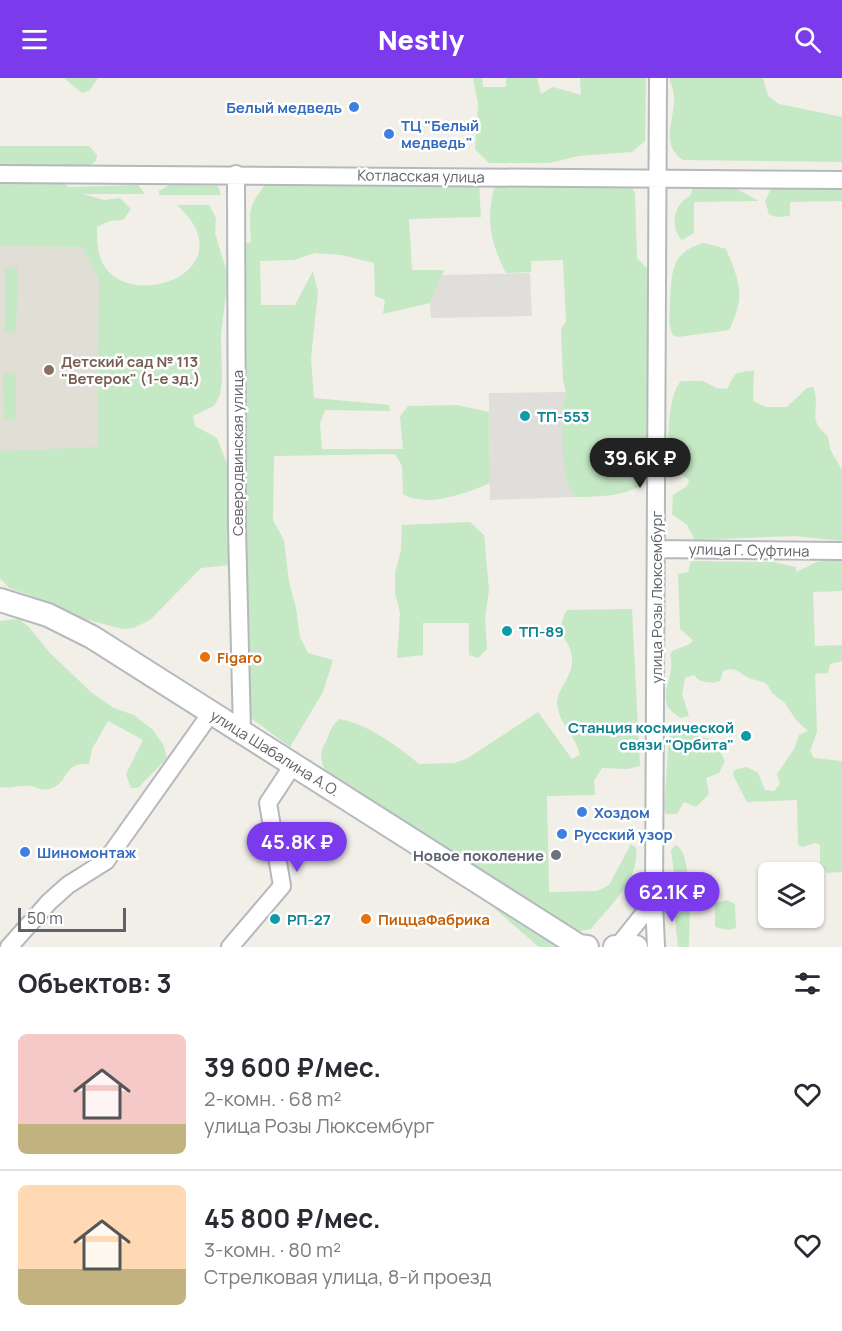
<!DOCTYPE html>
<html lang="ru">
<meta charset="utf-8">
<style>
:root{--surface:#fff;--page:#f7f7f7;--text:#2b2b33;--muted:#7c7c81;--line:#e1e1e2;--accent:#7c3aed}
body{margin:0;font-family:Manrope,sans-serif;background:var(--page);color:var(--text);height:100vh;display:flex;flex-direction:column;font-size:22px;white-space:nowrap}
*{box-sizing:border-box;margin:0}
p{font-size:20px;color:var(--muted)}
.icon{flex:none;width:33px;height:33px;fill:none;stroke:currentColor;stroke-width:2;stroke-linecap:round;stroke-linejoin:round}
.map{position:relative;height:869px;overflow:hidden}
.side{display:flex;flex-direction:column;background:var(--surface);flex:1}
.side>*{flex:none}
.buttons{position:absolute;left:758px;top:784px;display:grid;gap:12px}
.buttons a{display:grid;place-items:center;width:66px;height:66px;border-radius:9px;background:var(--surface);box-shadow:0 2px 4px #0004;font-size:30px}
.scale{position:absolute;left:18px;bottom:15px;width:108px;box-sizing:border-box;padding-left:6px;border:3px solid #5f6368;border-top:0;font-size:16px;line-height:21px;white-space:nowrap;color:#5f6368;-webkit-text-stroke:4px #fff;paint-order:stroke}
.price{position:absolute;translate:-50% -51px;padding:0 14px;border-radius:21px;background:var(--accent);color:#fff;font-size:20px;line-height:39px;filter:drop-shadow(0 2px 3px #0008)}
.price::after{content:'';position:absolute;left:50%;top:36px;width:18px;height:14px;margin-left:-9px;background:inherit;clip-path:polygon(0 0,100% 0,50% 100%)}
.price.selected{background:#222;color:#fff}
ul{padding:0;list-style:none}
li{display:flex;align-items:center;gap:18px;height:150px;padding:0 18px}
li+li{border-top:2px solid var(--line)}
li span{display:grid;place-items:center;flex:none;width:168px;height:120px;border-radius:9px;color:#555}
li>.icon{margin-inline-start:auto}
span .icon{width:72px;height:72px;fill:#fffc;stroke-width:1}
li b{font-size:26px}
h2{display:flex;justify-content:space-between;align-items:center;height:72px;padding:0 18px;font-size:26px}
header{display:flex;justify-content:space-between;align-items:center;height:78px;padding:0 18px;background:var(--accent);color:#fff;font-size:27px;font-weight:800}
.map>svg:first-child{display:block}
.industrial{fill:#e0deda}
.education{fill:#e1ded6}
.green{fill:#c5e8c5}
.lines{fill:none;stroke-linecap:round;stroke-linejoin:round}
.street-casing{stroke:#b5b8bc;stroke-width:20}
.secondary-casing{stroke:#b6babf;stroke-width:26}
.street{stroke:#fff;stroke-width:16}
.secondary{stroke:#fff;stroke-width:22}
.shop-dot{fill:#3f7fe0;stroke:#fff;stroke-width:2}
.education-dot{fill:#8d6e63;stroke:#fff;stroke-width:2}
.culture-dot{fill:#0f9aa8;stroke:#fff;stroke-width:2}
.food-dot{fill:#e8710a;stroke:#fff;stroke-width:2}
.worship-dot{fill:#6b7280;stroke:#fff;stroke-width:2}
.labels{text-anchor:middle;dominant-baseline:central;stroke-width:5;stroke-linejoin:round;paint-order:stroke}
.shop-label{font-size:15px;font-weight:bold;fill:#366cbe;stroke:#fff;text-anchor:start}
.street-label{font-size:15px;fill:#5f6368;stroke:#fff}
.education-label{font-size:15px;font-weight:bold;fill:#785e54;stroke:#fff;text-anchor:start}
.culture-label{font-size:15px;font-weight:bold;fill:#0d838f;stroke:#fff;text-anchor:start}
.food-label{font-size:15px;font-weight:bold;fill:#c56008;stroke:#fff;text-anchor:start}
.worship-label{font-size:15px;font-weight:bold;fill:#5b616d;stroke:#fff;text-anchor:end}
</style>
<header><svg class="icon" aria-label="menu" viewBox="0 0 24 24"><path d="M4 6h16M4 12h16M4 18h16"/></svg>Nestly<svg class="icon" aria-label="search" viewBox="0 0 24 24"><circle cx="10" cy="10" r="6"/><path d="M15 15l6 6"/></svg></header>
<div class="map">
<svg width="842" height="869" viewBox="0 0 842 869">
<rect width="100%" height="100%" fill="#f1efe8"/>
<path class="industrial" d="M 530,195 L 532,238 L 431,240 L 430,225 L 442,197 Z
M 566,314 L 562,329 L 567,405 L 575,419 L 490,422 L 489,315 Z"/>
<path class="education" d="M 0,168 L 83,169 L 99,202 L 97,370 L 0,373 Z"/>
<path class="green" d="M 64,0 L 98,0 L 89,13 L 82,15 Z
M 473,0 L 482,0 L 483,9 L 506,9 L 506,0 L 537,0 L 541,16 L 553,9 L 581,17 L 580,0 L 646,0 L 645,63 L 632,74 L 578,78 L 550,85 L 489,85 L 475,71 L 478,26 Z
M 669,0 L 763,0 L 768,18 L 779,26 L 842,39 L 842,84 L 683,82 C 659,66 675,42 674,19 C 674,13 671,6 669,0 Z
M 0,68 L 89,68 L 97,77 L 96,83 L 86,90 L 0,89 Z
M 31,103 L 63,105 L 69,109 L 138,107 L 145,116 L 83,116 L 104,122 L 120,120 L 131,131 L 123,142 L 110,143 L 97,149 C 97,163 97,181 108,193 C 137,226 220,199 195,149 C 191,141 183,133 177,127 L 209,127 L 216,140 L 215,155 L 228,198 L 221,257 L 222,302 L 220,317 L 214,328 L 193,338 L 195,348 L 217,360 L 227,386 L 229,400 L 227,458 L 230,487 L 201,490 L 150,542 L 133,550 L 122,551 L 59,534 L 35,519 L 9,510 L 0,500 L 0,373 L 97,369 L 99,202 L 82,169 L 0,168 L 0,104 Z
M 285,104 L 479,105 L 481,139 L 409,141 L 412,192 L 444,192 L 430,225 L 383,236 L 385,222 L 375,218 L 374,185 L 342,177 L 315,175 L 294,182 L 260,183 L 261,227 L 295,227 L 313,193 L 318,214 L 311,280 L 314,320 L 389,327 L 390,333 L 325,332 L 320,345 L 322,371 L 403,371 L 400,338 L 408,328 L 457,327 L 489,334 L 490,405 C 464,416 428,430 403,416 L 402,388 L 395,376 L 274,378 L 273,442 L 284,462 L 289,504 L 296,530 L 300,559 L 308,575 L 333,582 L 323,614 L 290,669 L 247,637 L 240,167 L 251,164 C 250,135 246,131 265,107 Z
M 496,104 L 631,108 L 635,116 L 637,180 L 649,192 L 652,401 C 629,418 602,419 575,419 L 567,405 L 563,380 L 562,329 L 566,314 L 563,303 L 561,251 L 566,244 L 563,182 L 531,183 L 531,194 L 506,195 C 490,164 485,138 496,104 Z
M 171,106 L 218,108 L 221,117 L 159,117 L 159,113 Z
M 693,109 L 735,110 L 759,123 L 694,124 L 694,155 L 682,162 C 669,148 674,126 690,118 Z
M 775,109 L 835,109 L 842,112 L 842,123 L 790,124 L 790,138 L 776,139 L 769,136 L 765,123 L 771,111 Z
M 704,165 L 726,171 C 740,205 746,217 729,252 L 678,259 L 673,257 C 667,244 670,237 670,224 C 672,195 670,174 704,165 Z
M 18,189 L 16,255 L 5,254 L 5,190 Z
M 746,293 L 754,293 L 753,323 L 766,329 L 787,329 L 807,310 L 813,309 C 822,330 805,342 828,358 L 830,371 L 842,392 L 842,463 L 794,458 L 695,462 L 687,447 L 672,436 L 673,417 L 687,408 L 689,402 L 671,388 L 668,380 C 668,361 668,316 681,303 L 703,303 L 717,310 L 727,311 L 735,296 Z
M 3,295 L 16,295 L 16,341 L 4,341 Z
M 470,444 L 484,457 L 489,512 L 485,540 L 487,571 L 478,580 L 469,577 L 469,545 L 423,545 L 423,577 L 397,580 L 400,535 L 395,515 L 395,496 L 401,472 L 402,447 Z
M 836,480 L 842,482 L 842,513 L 813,514 L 815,568 L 842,567 L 842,583 L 830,586 L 828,595 L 815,596 L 817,654 L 810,673 L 814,680 L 842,683 L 842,794 L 827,795 L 820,787 L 820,767 L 816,765 L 802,769 L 798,766 L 797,722 L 747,724 L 733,697 L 734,692 L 747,689 L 758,695 L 765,712 L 774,713 L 780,706 L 777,696 L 794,671 L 799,657 L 808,653 L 796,642 L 785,625 L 772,615 L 767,606 C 762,603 758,603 752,601 C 741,598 737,587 723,593 L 720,603 C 712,606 699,605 694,597 L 685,600 L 682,616 L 689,638 L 680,640 L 668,630 C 660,611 676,595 670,577 L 672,573 L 690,566 L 693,562 L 680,551 L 678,496 L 688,494 L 691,483 L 773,484 L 796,489 L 796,494 L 817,484 Z
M 632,531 L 640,688 L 628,691 L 602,690 L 594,703 L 595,717 L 547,718 L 549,814 L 597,813 L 609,807 L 631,766 L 636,770 C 640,802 609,828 591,851 L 580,853 L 557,846 L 329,698 C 319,683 319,677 327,661 C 331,651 331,648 340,641 C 367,646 398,668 419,686 L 454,685 L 468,680 L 538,634 L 572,681 L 580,677 C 576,659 561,646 558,632 C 553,612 574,600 572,580 C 571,560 552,559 567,532 Z
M 18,541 L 29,549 L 49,574 L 92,615 L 114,630 L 134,637 L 153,652 L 164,668 L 167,680 L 138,710 L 131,710 L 126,696 L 143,662 L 108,643 L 92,671 L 89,686 C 63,684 70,703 52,710 C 43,714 38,709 29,708 C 19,707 10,711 0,709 L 0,543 Z
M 685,656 L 713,661 L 725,683 L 719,695 L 706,700 L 709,716 L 696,729 L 684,724 L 677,736 L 666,736 L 664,729 L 669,660 L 671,657 Z
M 675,767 C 694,772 689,850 689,869 L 678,869 L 674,831 L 675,800 L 671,773 Z
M 473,812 L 560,869 L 539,869 Z
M 727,822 L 735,826 L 736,850 L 728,852 L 715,849 L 715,825 Z"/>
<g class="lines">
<defs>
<path id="street" d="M 0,96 L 842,102
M 236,96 L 237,450 L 242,654
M 657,471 L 842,473
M 618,868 L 654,823
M 9,869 L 49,824 L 68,807 L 106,783 L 211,635
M 230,869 L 282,808 L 268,725 L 293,687
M 656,869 L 654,823 L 658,0"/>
<path id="secondary" d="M 0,522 L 48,537 L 92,559 L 579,868 L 587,869
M 615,869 L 636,869"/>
</defs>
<use href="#street" class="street-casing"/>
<use href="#secondary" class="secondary-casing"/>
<use href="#street" class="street"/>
<use href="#secondary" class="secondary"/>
</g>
<g class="shop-dot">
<circle cx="354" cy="29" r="6"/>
<circle cx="389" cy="56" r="6"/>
<circle cx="582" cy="734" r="6"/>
<circle cx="562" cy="756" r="6"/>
<circle cx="25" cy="774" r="6"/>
</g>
<circle class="education-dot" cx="49" cy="292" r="6"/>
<g class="culture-dot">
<circle cx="525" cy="338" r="6"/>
<circle cx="507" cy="553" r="6"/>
<circle cx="746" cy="658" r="6"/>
<circle cx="275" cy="841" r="6"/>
</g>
<g class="food-dot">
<circle cx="205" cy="579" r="6"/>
<circle cx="366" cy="841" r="6"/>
</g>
<circle class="worship-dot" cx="556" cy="777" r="6"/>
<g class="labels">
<g class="shop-label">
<text x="342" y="29" text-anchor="end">Белый медведь</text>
<text x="401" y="47">ТЦ "Белый<tspan x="401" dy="17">медведь"</tspan></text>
<text x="594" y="734">Хоздом</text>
<text x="574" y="756">Русский узор</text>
<text x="37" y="774">Шиномонтаж</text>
</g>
<g class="street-label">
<text transform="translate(421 98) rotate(1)">Котласская улица</text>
<text transform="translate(237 375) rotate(-90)">Северодвинская улица</text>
<text transform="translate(749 472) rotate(1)">улица Г. Суфтина</text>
<text transform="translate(656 519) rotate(-90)">улица Розы Люксембург</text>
<text transform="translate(275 675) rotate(32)">улица Шабалина А.О.</text>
</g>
<g class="education-label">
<text x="61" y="283">Детский сад № 113<tspan x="61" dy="17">"Ветерок" (1-е зд.)</tspan></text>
</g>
<g class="culture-label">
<text x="537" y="338">ТП-553</text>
<text x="519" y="553">ТП-89</text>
<text x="734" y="649" text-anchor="end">Станция космической<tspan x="734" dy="17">связи "Орбита"</tspan></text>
<text x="287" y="841">РП-27</text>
</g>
<g class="food-label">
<text x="217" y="579">Figaro</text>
<text x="378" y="841">ПиццаФабрика</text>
</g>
<g class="worship-label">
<text x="544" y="777">Новое поколение</text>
</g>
</g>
</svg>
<div class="buttons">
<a><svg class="icon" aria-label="layers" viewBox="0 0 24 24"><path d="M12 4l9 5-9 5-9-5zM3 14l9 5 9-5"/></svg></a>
</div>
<div class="scale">50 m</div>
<b class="price selected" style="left:640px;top:411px">39.6K ₽</b>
<b class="price" style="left:297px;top:795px">45.8K ₽</b>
<b class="price" style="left:672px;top:845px">62.1K ₽</b>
</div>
<section class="side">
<h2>Объектов: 3<svg class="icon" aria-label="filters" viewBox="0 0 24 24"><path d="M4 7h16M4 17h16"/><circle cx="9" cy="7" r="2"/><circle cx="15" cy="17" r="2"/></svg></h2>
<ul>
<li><span style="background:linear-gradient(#f6c9c9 75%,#c2b280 0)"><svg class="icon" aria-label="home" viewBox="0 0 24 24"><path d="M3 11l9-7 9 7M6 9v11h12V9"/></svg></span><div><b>39 600 ₽/мес.</b><p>2-комн. · 68 m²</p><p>улица Розы Люксембург</p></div><svg class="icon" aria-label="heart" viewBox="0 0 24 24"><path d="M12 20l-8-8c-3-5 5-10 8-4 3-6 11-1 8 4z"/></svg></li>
<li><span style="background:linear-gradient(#ffd9b3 70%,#c2b280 0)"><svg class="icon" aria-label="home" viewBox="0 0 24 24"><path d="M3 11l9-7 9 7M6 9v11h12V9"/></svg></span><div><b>45 800 ₽/мес.</b><p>3-комн. · 80 m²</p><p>Стрелковая улица, 8-й проезд</p></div><svg class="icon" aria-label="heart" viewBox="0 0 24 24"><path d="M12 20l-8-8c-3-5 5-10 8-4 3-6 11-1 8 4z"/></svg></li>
</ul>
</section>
